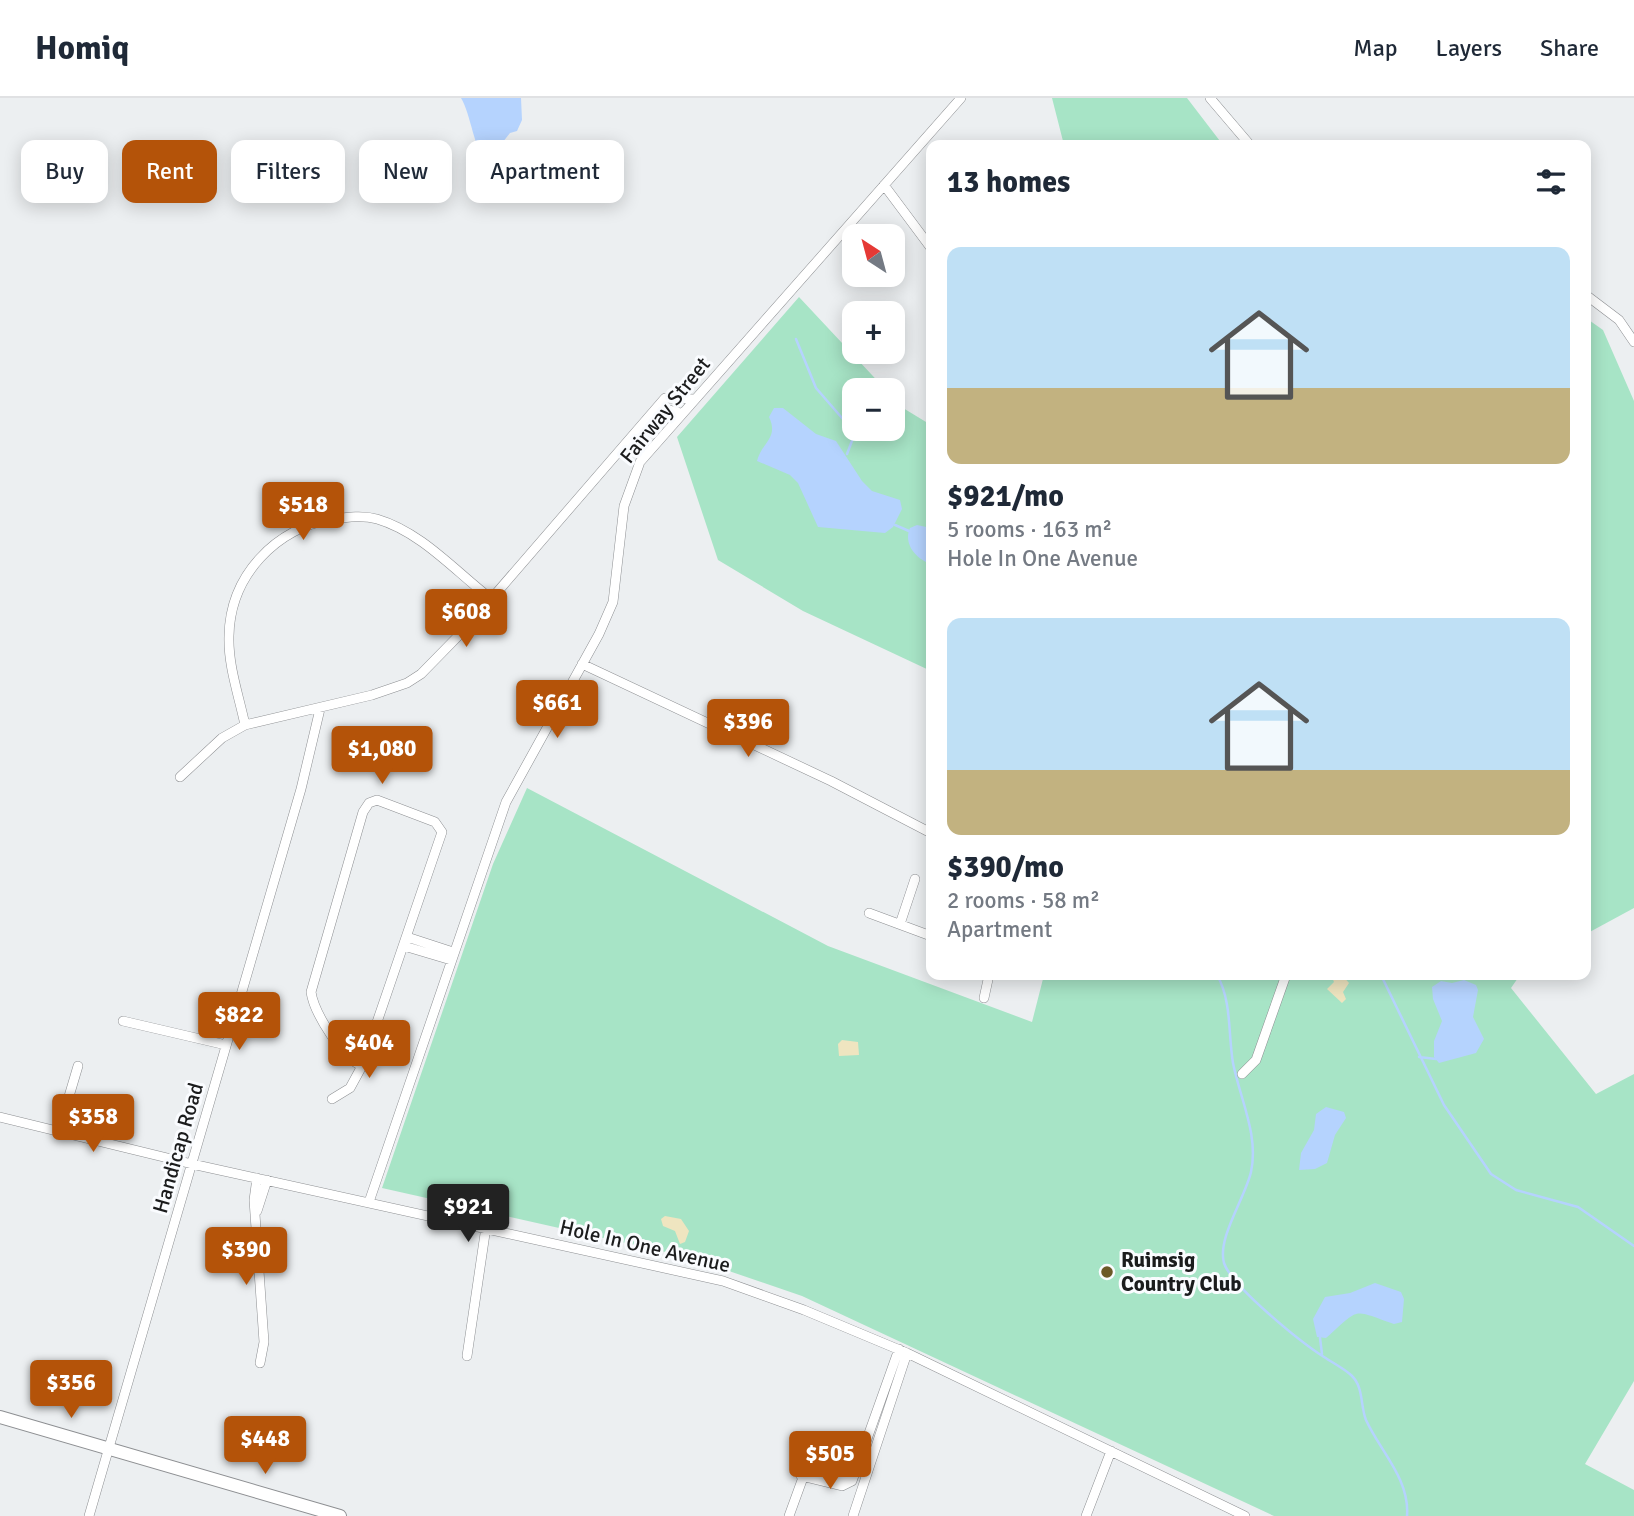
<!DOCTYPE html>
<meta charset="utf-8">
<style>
:root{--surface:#fff;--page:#f6f6f7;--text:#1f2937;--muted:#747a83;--line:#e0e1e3;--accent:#b45309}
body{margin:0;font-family:Signika,sans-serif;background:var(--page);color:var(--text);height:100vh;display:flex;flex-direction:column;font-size:26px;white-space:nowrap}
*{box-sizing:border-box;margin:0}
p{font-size:23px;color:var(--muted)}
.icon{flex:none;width:38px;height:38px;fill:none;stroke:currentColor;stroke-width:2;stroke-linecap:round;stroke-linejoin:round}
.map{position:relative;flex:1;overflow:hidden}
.sheet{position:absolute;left:926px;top:42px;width:665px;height:840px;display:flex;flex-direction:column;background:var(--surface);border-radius:14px;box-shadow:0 4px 18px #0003}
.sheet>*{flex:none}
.top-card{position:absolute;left:21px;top:42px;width:665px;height:63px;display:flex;gap:14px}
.needle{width:46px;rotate:324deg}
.fabs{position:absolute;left:842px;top:126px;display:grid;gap:14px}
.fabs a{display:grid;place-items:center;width:63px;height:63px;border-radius:14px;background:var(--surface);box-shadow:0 4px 18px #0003;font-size:35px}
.price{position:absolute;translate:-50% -60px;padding:0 16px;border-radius:7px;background:var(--accent);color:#fff;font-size:23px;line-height:46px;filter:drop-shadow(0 2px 4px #0008)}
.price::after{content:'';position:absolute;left:50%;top:42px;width:21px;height:16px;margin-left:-10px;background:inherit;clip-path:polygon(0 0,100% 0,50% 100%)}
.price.on{background:#222;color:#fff}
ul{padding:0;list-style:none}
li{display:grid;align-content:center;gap:14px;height:371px;padding:0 21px}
li span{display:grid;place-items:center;height:217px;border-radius:14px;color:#555}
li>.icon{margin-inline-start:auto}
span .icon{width:126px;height:126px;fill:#fffc;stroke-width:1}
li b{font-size:30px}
h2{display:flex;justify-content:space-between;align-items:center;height:84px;padding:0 21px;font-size:30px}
.tag{padding:0 24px;border-radius:14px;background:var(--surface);box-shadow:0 4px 18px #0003;font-size:24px;line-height:63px}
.tag.on{background:var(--accent);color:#fff}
header{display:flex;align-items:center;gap:42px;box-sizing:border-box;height:98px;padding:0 35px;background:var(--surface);border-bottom:2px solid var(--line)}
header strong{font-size:33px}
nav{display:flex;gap:38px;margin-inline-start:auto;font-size:24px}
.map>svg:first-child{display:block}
.green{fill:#a7e4c6}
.sand{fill:#efe5c0}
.water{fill:#b5d3fe}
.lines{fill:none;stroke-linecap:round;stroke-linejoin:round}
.stream{stroke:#b5d3fe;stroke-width:2.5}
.minor-casing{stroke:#8d8f92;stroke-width:10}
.secondary-casing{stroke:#8d8f92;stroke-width:14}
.minor{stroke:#fff;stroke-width:9}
.secondary{stroke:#fff;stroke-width:12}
.poi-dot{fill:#6c5927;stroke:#fafcff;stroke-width:2.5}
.labels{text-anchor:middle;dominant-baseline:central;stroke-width:6;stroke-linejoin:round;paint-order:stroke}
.street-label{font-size:21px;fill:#1b1c1d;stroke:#fafcff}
.poi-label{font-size:21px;font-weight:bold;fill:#1b1c1d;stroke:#fafcff;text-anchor:start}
</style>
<header>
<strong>Homiq</strong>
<nav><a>Map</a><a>Layers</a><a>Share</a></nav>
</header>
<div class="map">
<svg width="1634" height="1418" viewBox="0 0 1634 1418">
<rect width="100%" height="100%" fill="#eceff1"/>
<path class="green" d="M 1052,0 L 1187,0 L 1223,47 L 1064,47 Z
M 799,199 L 886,292 L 854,292 L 854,331 L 892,331 L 893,300 L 903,310 L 931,327 L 931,573 L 803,513 L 718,462 L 677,339 Z
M 1586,220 L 1603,232 L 1634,303 L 1634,810 L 1586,836 Z
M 527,690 L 828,848 L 1032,924 L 1044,877 L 1520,877 L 1511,890 L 1596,996 L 1634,976 L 1634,1283 L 1585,1366 L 1634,1392 L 1634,1418 L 1274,1418 L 802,1198 L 688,1159 L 382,1090 L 493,766 Z"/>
<path class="sand" d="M 1331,877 L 1342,877 L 1349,885 L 1343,894 L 1346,901 L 1342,905 L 1327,891 L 1334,884 Z
M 842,942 L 858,944 L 859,957 L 839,958 L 838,946 Z
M 665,1118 L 681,1121 L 689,1133 L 685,1144 L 680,1146 L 675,1133 L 663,1128 L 661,1121 Z"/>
<path class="water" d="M 461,0 L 521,0 L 522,22 L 517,33 L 510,35 L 487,64 C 474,53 471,16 461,0 Z
M 774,310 L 783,310 L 816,336 L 836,343 L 862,383 L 872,393 L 900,402 L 902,411 L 893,429 L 885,435 L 818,429 L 798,385 L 790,377 L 757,363 C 762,344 779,340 769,319 Z
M 917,427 L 931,430 L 931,466 C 916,461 903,446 910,430 Z
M 1464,882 L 1476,887 L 1478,892 L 1473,919 L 1484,941 L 1476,955 L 1439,965 L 1434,959 L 1434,943 L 1442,923 L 1433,901 L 1432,889 L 1441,883 L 1452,885 Z
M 1326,1009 L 1344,1014 L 1346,1020 L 1335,1037 L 1327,1065 L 1315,1071 L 1299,1072 L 1301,1055 L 1314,1032 L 1316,1016 Z
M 1375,1185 L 1401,1194 L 1404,1201 L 1402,1224 L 1394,1226 C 1351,1211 1361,1209 1326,1240 L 1317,1239 L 1313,1221 L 1325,1199 L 1350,1195 Z"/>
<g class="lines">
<path class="stream" d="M 796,241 L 816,290 L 855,335 L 847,356
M 895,427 L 909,433
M 1217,877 C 1232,903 1228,936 1233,965 C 1240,1001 1259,1037 1251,1074 C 1245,1100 1217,1140 1224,1165 C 1232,1189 1302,1245 1324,1259 C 1333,1265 1343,1270 1351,1277 C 1364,1289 1360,1307 1366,1322 C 1380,1353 1410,1381 1407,1418
M 1381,877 L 1444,1007 L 1491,1076 L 1516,1092 L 1578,1109 L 1634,1148
M 1419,959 L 1436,961
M 1320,1240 L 1322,1256"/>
<defs>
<path id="minor" d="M 1210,0 L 1250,47
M 884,87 L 931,150
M 1586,197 L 1619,222 L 1634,244
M 658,309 L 681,315
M 582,566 L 831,683 L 931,735
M 245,627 C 239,598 228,568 229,538 C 230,478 276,429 334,421 C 348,419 363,417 377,421 C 421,434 454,472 490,500
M 180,679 L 222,640 L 245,627 L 372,597 L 407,585 L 421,576 L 467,529 L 665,300 L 694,301
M 377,702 L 435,724 L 442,734 L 362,968 C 343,961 314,915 311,894 L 363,714 L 369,705 Z
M 869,815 L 931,838
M 900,826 L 915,781
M 407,839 L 453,854
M 404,848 L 451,862
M 984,900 L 989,877
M 123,923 L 226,947
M 1242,976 L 1256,962 L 1286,877
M 332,1001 L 350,990 L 362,968
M 0,1019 L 192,1066 L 723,1183 L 804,1212 L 907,1255 L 1245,1418
M 59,1032 L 78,968
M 257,1080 L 254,1102 L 264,1244 L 260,1265
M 369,1104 L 506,704 L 599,536 L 613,504 L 624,408 L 640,364 L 961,0
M 257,1113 L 267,1082
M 467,1258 L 486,1129
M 801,1378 L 842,1388 L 852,1383 L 899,1251
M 89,1418 L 301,691 L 320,611
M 789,1418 L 805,1374 L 852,1383
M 853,1418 L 907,1255
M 1086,1418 L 1111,1353"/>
<path id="secondary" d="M 0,1319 L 340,1418"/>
</defs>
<use href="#minor" class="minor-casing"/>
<use href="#secondary" class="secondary-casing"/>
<use href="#minor" class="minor"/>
<use href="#secondary" class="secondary"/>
</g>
<circle class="poi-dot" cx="1107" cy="1174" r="7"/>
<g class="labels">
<g class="street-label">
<text transform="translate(665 312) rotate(-51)">Fairway Street</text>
<text transform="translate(178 1050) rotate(-74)">Handicap Road</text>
<text transform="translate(645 1148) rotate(13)">Hole In One Avenue</text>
</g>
<g class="poi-label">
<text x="1121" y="1162">Ruimsig<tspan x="1121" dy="24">Country Club</tspan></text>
</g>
</g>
</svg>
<div class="fabs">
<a><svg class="needle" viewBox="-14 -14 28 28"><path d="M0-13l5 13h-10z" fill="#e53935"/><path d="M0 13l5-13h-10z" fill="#747a83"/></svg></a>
<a>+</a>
<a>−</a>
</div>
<b class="price" style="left:303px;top:444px">$518</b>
<b class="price" style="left:466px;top:551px">$608</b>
<b class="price" style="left:557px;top:642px">$661</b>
<b class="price" style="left:748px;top:661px">$396</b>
<b class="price" style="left:382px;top:688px">$1,080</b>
<b class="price" style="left:239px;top:954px">$822</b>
<b class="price" style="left:369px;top:982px">$404</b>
<b class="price" style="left:93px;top:1056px">$358</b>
<b class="price on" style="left:468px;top:1146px">$921</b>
<b class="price" style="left:246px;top:1189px">$390</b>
<b class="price" style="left:71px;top:1322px">$356</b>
<b class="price" style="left:265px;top:1378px">$448</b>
<b class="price" style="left:830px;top:1393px">$505</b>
<div class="top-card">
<a class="tag">Buy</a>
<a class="tag on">Rent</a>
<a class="tag">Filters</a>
<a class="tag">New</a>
<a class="tag">Apartment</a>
</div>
<section class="sheet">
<h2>13 homes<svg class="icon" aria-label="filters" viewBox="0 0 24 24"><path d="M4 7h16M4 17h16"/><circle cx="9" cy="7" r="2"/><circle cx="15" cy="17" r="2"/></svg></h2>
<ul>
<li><span style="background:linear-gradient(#bfe0f5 65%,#c2b280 0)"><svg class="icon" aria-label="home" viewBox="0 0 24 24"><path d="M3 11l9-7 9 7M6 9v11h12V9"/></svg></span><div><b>$921/mo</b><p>5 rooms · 163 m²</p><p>Hole In One Avenue</p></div></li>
<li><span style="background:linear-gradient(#bfe0f5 70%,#c2b280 0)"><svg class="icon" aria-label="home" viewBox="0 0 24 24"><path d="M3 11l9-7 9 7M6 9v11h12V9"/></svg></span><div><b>$390/mo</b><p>2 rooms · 58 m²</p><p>Apartment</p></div></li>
</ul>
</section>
</div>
